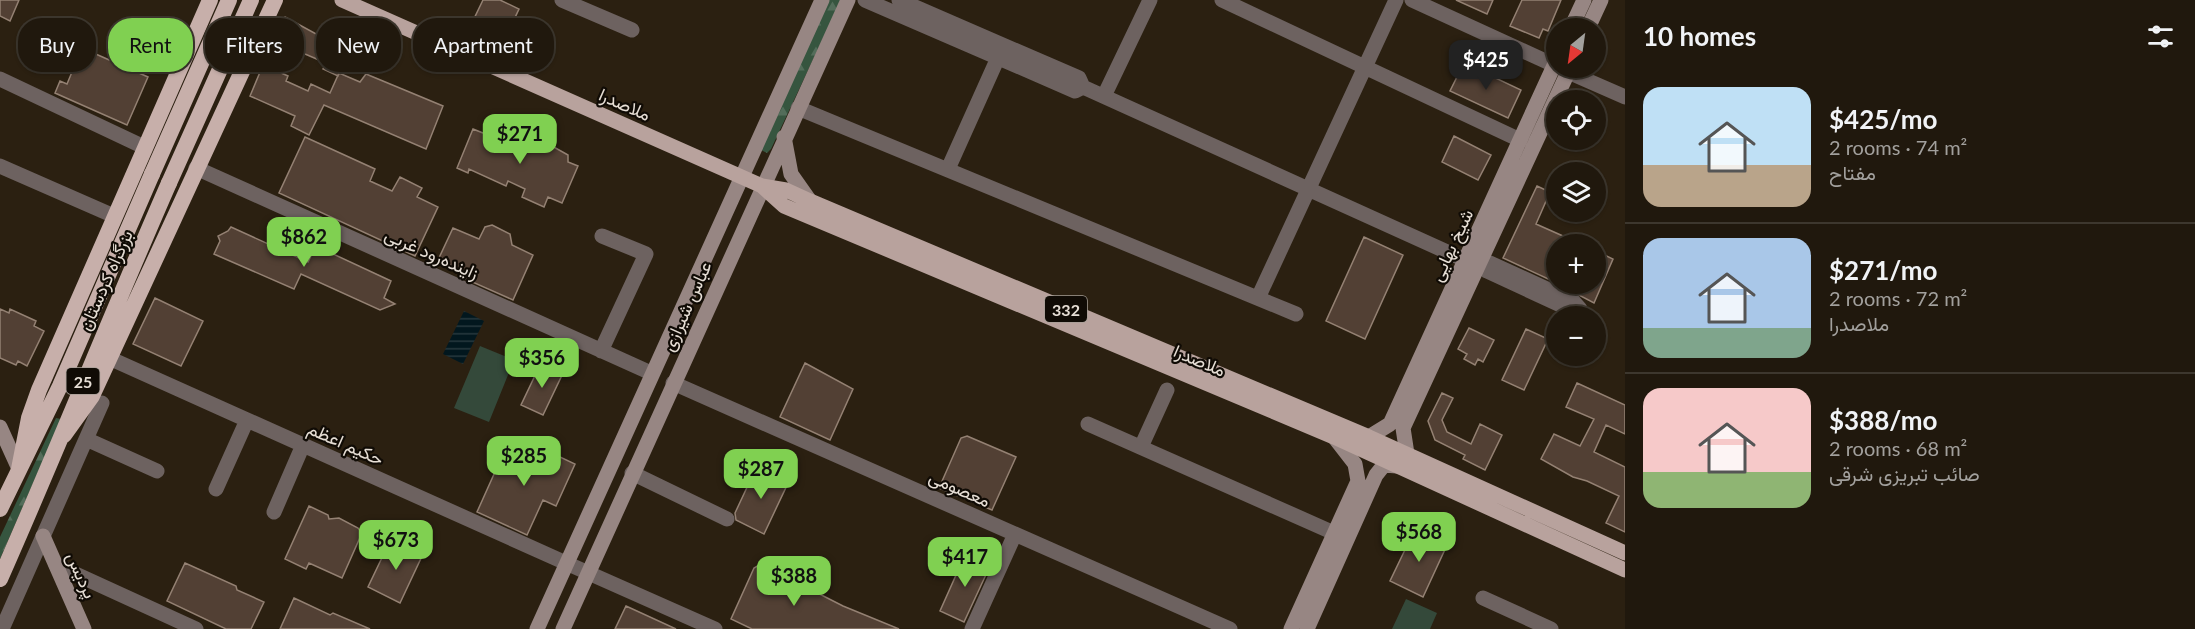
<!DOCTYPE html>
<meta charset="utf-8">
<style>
:root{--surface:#20180d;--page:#282116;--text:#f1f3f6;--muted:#a2a09d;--line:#3d372e;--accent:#80d051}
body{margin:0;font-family:Lato,Vazirmatn,sans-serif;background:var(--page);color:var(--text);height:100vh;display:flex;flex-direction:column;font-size:22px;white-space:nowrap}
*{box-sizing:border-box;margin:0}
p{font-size:20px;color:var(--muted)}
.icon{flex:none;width:33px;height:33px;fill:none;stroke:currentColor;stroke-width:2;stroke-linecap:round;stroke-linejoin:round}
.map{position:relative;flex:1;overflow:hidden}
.details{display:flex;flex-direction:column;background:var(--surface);width:570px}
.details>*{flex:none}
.top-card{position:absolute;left:18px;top:18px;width:570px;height:54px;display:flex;gap:12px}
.needle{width:39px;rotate:209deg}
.fabs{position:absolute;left:1546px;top:18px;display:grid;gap:12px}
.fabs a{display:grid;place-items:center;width:60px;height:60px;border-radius:50%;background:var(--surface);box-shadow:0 2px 4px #0004,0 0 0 2px var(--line);font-size:30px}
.price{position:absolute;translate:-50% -51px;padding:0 14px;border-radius:12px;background:var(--accent);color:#111;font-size:20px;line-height:39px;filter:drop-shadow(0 2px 3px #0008)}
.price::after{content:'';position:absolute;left:50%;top:36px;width:18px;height:14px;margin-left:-9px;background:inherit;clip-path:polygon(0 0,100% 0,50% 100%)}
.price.active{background:#222;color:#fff}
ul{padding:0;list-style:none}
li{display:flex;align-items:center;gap:18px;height:150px;padding:0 18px}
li+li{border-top:2px solid var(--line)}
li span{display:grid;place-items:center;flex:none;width:168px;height:120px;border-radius:18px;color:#555}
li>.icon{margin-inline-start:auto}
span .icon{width:72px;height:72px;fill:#fffc;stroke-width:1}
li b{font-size:26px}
h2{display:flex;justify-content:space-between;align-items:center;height:72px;padding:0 18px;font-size:26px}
.chip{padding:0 21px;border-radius:24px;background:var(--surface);box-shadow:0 2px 4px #0004,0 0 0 2px var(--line);font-size:21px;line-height:54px}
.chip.active{background:var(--accent);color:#111}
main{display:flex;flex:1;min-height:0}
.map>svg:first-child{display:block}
.forest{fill:url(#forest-firs)}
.green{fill:#34493a}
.water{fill:url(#water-rules)}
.building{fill:#524034;stroke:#948173;stroke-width:1.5}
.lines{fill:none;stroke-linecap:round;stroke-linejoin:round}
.minor{stroke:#6d6260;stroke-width:15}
.tertiary{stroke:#6d6260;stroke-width:15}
.secondary{stroke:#978683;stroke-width:15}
.primary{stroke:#b8a29d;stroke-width:15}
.trunk{stroke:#c7afaa;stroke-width:16}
.trunk-bridge{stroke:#c7afaa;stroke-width:16}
.labels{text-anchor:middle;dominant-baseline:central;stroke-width:4.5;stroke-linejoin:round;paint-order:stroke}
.shield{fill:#100b05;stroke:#a69f97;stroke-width:1.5}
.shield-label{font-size:16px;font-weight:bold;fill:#e6ded5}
.street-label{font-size:18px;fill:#e6ded5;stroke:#100b05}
</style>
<main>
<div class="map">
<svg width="1625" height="629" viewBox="0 0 1625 629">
<defs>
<pattern id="forest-firs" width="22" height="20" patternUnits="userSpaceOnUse" patternTransform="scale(1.5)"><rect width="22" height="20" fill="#36553f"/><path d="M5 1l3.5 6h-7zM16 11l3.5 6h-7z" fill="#536d5a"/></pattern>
<pattern id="water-rules" width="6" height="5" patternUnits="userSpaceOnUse" patternTransform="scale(1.5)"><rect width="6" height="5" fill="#02171e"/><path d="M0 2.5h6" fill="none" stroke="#27383e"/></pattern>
</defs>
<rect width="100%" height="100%" fill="#2b2011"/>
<path class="forest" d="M 828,0 L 841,0 L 771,149 L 767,153 L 759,149 Z
M 56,418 L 61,419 L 0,559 L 0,537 Z"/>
<path class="green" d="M 480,346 L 514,360 L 489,422 L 454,408 Z
M 1406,599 L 1437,613 L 1430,629 L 1392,629 Z"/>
<path class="water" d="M 464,311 L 484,321 L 463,364 L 443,354 Z"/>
<path class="building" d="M 0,0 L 19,0 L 10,21 L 0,16 Z
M 483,0 L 500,0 L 519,9 L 503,43 L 470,27 Z
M 1456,0 L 1493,0 L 1487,14 Z
M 1522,0 L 1561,0 L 1548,31 L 1543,29 L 1539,38 L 1510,26 Z
M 285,17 L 327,40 L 331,32 L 354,42 L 338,76 L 323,69 L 326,63 L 298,51 L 296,57 L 285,52 L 287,48 L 274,42 Z
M 82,48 L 148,77 L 127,125 L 55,93 L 60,81 L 67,84 Z
M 1464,63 L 1521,90 L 1508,118 L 1450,91 Z
M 263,65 L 288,76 L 286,81 L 308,91 L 311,84 L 330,93 L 339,73 L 360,82 L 366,74 L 443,106 L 426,149 L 324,105 L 309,135 L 291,126 L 295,116 L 250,96 Z
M 473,129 L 498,139 L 502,132 L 529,143 L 545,142 L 568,155 L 568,162 L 578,166 L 562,203 L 548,197 L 544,207 L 522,197 L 525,189 L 508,181 L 506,186 L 469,169 L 468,173 L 457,168 Z
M 1454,136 L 1491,155 L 1478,180 L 1442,162 Z
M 305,137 L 375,169 L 370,181 L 392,191 L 400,177 L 422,188 L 417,197 L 438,207 L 415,256 L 279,193 Z
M 1537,186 L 1550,192 L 1536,224 L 1581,244 L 1557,244 L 1557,283 L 1503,258 Z
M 492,225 L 510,234 L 512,245 L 533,255 L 513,300 L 461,277 L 462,275 L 449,268 L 450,265 L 438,260 L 453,228 L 479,239 L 485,227 Z
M 231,227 L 308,262 L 316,246 L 391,281 L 384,298 L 395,304 L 380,310 L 301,274 L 294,289 L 214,254 L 220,241 L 218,236 L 228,231 Z
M 1364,237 L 1403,255 L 1365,339 L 1326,321 Z
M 1596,251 L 1613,259 L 1594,303 L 1558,284 L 1596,284 Z
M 155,298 L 203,321 L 181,366 L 133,344 Z
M 0,309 L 9,313 L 10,309 L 36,321 L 34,326 L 44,331 L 27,366 L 18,361 L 16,365 L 0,358 Z
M 1469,328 L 1494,340 L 1483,362 L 1478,359 L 1475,365 L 1464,359 L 1467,354 L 1458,349 Z
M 1526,329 L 1548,339 L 1524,390 L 1502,380 Z
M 541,363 L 563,373 L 543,415 L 521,405 Z
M 805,363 L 853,389 L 830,440 L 780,417 Z
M 1577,383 L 1625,405 L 1625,434 L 1606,425 L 1594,452 L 1625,467 L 1625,532 L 1606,523 L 1619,496 L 1587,481 L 1573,477 L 1541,459 L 1554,434 L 1580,446 L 1594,419 L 1566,407 Z
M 1442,393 L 1453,398 L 1442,420 L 1447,432 L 1471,444 L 1480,424 L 1502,435 L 1485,470 L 1463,459 L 1465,455 L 1435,440 L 1428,421 Z
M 967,436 L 1016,457 L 992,510 L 939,488 L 961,438 Z
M 508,443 L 521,448 L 522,445 L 556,461 L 558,456 L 575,464 L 556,506 L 543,500 L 527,535 L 477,512 Z
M 757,466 L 789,481 L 764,534 L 736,520 L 735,513 Z
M 309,506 L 328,515 L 329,519 L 339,518 L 358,528 L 362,533 L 342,578 L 309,563 L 306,569 L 285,559 Z
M 1415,529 L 1447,545 L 1423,597 L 1390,581 Z
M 394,540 L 423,554 L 400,603 L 368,587 L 389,543 Z
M 965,555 L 990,566 L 964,622 L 940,611 Z
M 185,563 L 236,586 L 237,590 L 264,602 L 251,629 L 226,629 L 167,601 Z
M 759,565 L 785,578 L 787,583 L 794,581 L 843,606 L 899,629 L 752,629 L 731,619 L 754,568 Z
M 294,598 L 330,615 L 333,613 L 370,629 L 280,629 Z
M 626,606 L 676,629 L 615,629 Z"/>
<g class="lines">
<path class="minor" d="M 562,0 L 632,30
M 865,0 L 1075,91 L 1083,87
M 899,0 L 1079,78 L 1083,87 L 1465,260
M 1222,0 L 1520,140
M 1412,0 L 1554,65
M 1568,72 L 1625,97
M 0,79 L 144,147
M 1104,96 L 1150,0
M 798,108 L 1296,314
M 0,166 L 114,216
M 196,168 L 651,373
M 948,169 L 1001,51
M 1479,264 L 1487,271 L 1569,309 L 1580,309 L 1573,301 L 1490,263 L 1480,261
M 1258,298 L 1396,0
M 601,351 L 646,254 L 602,236
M 109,358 L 566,563
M 673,383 L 1230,629
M 1088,424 L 1334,533
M 86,439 L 157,471
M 1141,447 L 1167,390
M 632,473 L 727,519
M 216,489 L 247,420
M 274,512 L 303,445
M 56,565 L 196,629
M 1483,598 L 1551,629
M 2,629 L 102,403
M 972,629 L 1015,534"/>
<path class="tertiary" d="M 566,563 L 715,629"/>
<path class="secondary" d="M 1571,28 L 1584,0
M 1588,28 L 1601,0
M 784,137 L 791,174 L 810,201
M 0,427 L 19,469
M 1369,437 L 1390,424 L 1557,59
M 1407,454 L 1403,428 L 1570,68
M 43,536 L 84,629
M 537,629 L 822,0
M 563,629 L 848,0
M 1291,629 L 1358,481 L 1355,464 L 1334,437
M 1307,629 L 1376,475 L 1384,465 L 1397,466"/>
<path class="primary" d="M 342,0 L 762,186 L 786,190 L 810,201 L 1369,437 L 1625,553
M 763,187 L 784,206 L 1334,437 L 1625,570"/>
<path class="trunk" d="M 64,435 L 92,396 L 275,0
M 19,469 L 29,418 L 39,390 L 210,0
M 0,509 L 60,386 L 152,174
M 0,579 C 58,448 111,315 169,183"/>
<path class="trunk-bridge" d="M 152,174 L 229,0
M 169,183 L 251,0"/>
</g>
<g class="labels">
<g class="shield">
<rect x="1045" y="296" width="42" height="26" rx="4.5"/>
<rect x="66.5" y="368" width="33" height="26" rx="4.5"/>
</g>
<g class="shield-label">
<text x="1066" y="309">332</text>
<text x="83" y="381">25</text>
</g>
<g class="street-label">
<text transform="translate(625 104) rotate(24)">ملاصدرا</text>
<text transform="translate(1451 245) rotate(-65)">شیخ بهایی</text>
<text transform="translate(432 253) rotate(24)">زاینده‌رود غربی</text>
<text transform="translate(105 280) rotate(-66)">بزرگراه کردستان</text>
<text transform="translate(686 306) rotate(-66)">عباس شیرازی</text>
<text transform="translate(1200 360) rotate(23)">ملاصدرا</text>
<text transform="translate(346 443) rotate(24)">حکیم اعظم</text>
<text transform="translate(960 488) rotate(24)">معصومی</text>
<text transform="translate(82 575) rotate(66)">پردیس</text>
</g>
</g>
</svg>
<div class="fabs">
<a><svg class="needle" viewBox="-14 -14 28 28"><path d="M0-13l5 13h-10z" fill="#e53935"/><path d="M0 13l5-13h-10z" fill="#a2a09d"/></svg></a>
<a><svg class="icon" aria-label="locate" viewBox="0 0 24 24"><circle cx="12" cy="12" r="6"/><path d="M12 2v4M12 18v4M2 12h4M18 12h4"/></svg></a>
<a><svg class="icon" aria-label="layers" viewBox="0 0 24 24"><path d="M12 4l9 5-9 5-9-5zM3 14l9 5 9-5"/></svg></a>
<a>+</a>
<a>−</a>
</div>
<b class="price active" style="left:1486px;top:91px">$425</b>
<b class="price" style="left:520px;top:165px">$271</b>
<b class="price" style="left:304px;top:268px">$862</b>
<b class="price" style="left:542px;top:389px">$356</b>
<b class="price" style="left:524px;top:487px">$285</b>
<b class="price" style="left:761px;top:500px">$287</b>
<b class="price" style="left:1419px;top:563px">$568</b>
<b class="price" style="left:396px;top:571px">$673</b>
<b class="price" style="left:965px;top:588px">$417</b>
<b class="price" style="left:794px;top:607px">$388</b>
<div class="top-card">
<a class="chip">Buy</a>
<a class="chip active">Rent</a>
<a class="chip">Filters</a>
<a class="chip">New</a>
<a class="chip">Apartment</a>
</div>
</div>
<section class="details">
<h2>10 homes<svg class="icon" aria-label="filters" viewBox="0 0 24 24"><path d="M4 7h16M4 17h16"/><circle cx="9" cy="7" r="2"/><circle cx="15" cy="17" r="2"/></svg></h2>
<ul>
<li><span style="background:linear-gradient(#bfe0f5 65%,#b9a48a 0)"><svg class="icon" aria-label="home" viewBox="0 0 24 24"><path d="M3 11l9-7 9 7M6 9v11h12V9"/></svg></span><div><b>$425/mo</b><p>2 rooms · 74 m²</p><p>مفتاح</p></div></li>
<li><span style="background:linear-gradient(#a9c7e8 75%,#7fa58c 0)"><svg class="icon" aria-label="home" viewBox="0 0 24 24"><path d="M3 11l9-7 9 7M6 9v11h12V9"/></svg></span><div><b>$271/mo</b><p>2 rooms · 72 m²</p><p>ملاصدرا</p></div></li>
<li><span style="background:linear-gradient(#f6c9c9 70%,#8fb573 0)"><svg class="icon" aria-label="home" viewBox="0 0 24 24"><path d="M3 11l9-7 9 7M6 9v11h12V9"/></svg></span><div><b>$388/mo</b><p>2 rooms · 68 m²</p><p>صائب تبریزی شرقی</p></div></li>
</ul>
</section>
</main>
